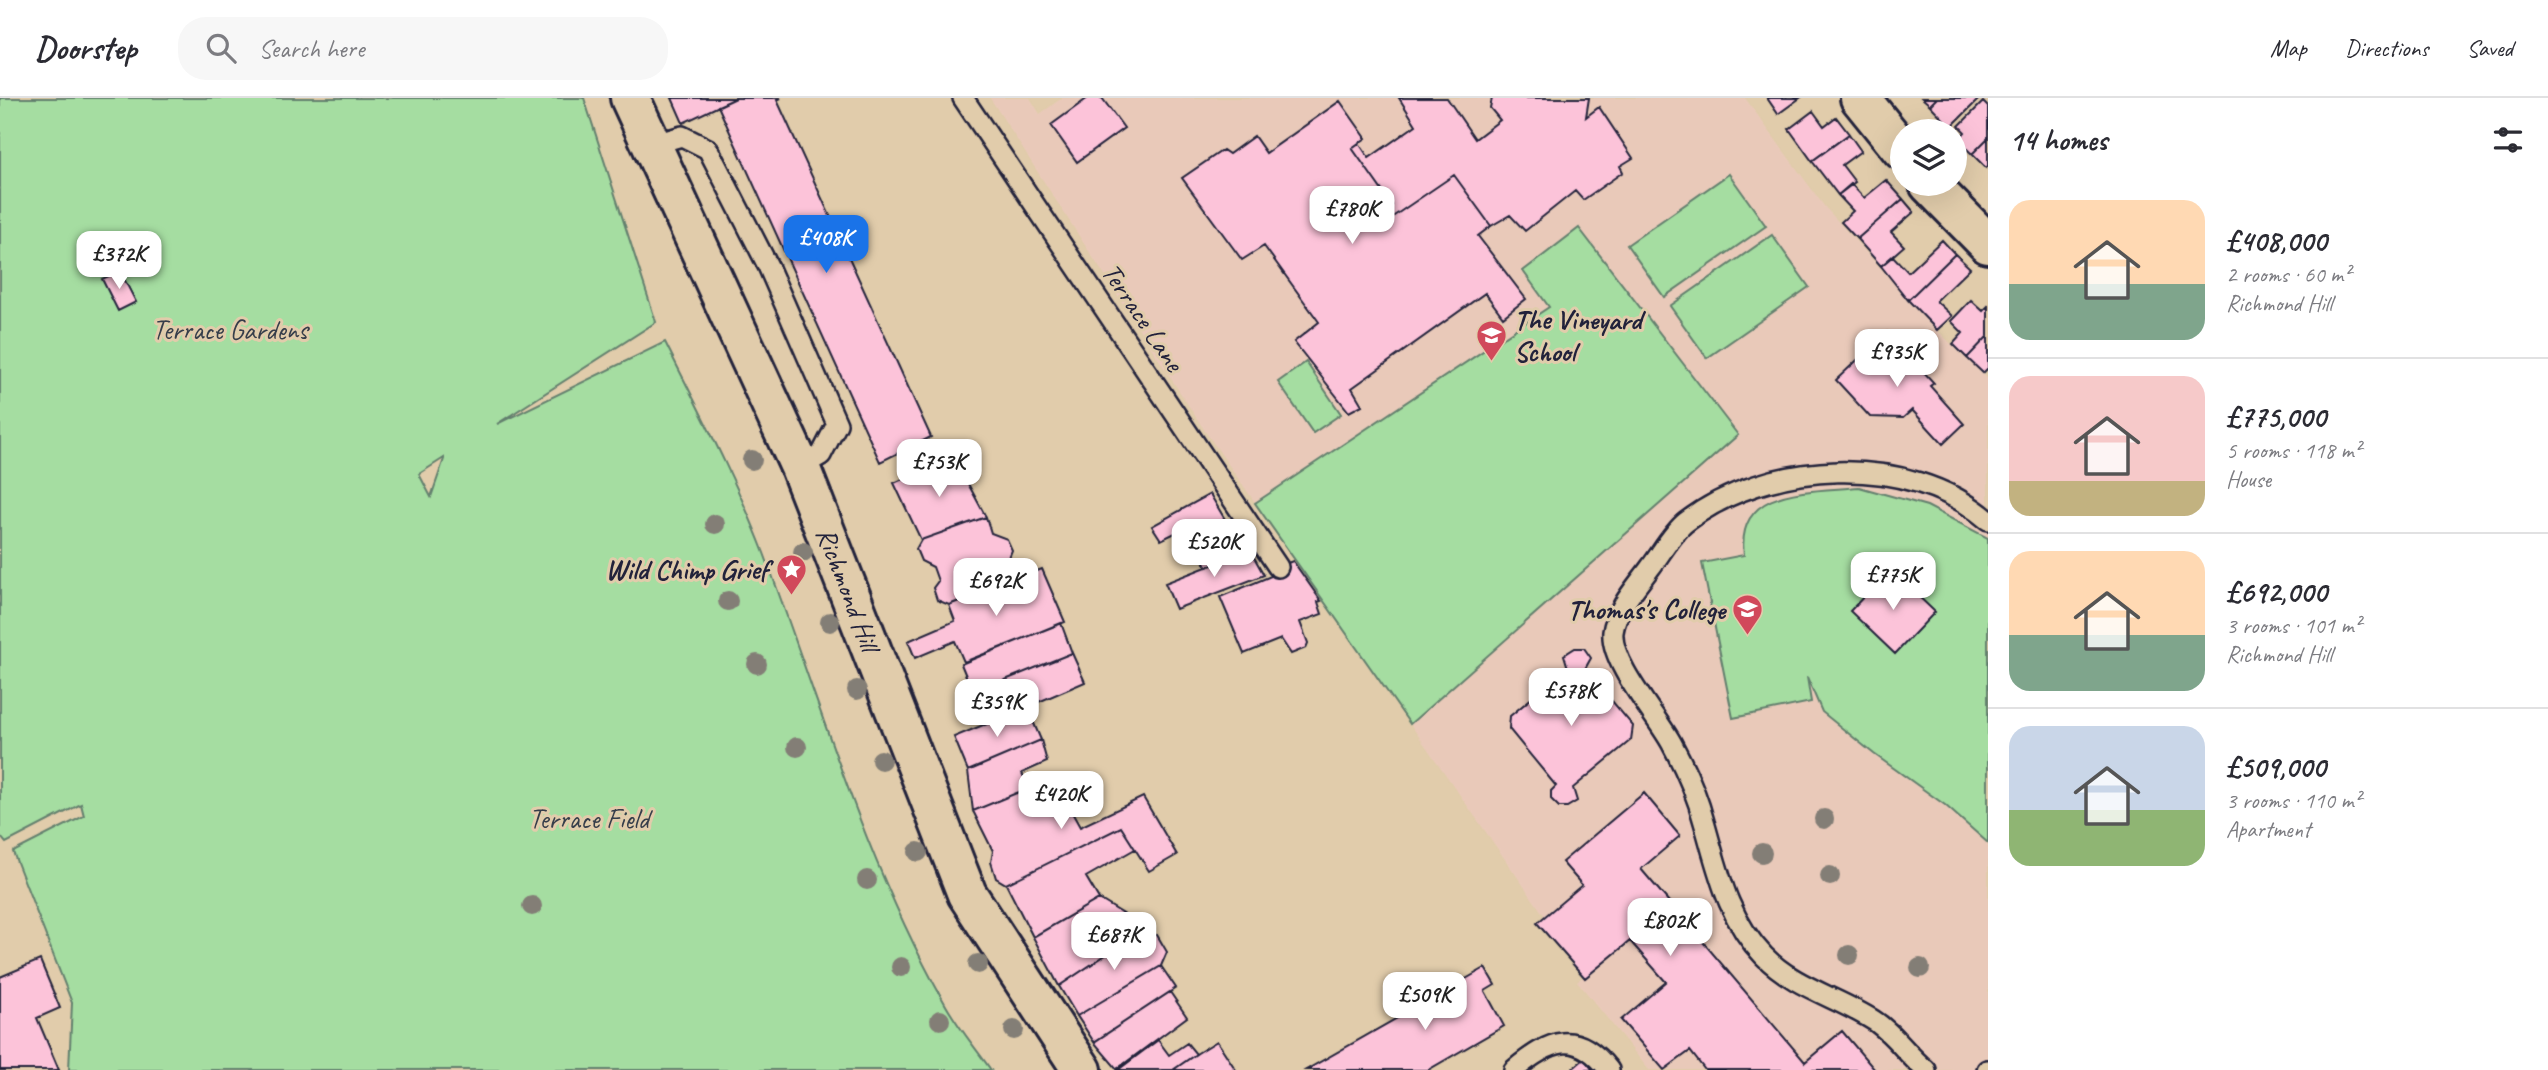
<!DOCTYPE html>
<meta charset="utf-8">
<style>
:root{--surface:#fff;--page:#f7f7f7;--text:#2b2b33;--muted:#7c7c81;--line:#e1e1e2;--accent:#1a73e8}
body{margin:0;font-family:Caveat,sans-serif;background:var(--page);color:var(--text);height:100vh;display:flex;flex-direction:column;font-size:26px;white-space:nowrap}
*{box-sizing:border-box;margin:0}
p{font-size:23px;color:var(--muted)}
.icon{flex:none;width:38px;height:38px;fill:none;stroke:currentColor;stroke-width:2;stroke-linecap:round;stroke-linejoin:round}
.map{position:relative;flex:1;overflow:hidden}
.side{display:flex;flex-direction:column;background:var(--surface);width:560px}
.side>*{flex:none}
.controls{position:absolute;left:1890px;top:21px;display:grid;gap:14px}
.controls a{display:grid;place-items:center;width:77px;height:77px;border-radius:50%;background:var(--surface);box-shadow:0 7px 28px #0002;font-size:35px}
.price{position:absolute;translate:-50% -60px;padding:0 16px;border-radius:14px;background:#fff;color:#222;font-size:23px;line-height:46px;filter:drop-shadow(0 2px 4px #0008)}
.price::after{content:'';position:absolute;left:50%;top:42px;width:21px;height:16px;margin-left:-10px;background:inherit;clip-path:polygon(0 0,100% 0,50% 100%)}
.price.active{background:var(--accent);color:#fff}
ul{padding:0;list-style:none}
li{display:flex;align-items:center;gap:21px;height:175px;padding:0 21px}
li+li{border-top:2px solid var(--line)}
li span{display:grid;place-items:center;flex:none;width:196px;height:140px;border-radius:21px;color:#555}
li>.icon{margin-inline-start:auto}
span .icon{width:84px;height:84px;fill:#fffc;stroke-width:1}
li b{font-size:30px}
h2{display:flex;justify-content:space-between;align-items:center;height:84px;padding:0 21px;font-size:30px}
header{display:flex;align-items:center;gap:42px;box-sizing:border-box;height:98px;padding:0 35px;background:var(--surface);border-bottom:2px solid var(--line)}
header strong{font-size:33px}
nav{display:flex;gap:38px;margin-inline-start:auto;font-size:24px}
.search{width:490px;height:63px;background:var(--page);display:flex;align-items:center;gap:18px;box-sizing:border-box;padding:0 24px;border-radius:28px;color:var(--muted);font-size:26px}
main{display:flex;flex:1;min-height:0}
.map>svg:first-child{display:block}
.built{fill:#e9c9b9}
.green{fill:#a5dda1;stroke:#64806e;stroke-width:2;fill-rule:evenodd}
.building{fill:#fcc3d9;stroke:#22223b;stroke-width:2}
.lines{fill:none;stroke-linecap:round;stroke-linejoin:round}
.lane-casing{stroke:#22223b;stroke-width:24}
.street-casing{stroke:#22223b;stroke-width:44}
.secondary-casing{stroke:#22223b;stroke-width:44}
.lane{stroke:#e1ccab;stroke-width:19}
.street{stroke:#e1ccab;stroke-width:38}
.secondary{stroke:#e1ccab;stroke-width:38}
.tree{fill:#837e76}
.labels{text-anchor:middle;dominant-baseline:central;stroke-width:6;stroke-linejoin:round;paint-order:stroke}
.street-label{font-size:28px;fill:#22223b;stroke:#e1ccab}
.poi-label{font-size:28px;font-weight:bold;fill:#22223b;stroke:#e1ccab;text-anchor:end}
.park-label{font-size:28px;fill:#363e4a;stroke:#e1ccab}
</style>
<header>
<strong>Doorstep</strong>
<div class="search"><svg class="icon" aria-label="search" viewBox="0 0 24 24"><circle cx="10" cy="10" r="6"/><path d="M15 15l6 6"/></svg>Search here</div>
<nav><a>Map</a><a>Directions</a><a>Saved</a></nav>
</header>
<main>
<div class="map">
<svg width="1988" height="972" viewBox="0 0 1988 972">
<rect width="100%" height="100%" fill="#e1ccab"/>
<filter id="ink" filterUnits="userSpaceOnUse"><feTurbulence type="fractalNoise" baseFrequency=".0143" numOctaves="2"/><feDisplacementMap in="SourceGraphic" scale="14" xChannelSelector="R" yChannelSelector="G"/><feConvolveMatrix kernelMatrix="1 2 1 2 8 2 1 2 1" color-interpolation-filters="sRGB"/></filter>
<g filter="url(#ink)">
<path class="built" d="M 990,0 L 1030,0 L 1040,16 L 1062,0 L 1745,0 L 1824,108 L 1940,235 L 1988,281 L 1988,972 L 1649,972 L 1577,883 L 1586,877 L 1205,333 Z"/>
<path class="green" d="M 0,0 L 584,0 L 656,224 L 497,326 L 665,244 C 700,314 736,382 764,455 C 820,605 864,761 943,902 C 956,927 975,949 991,972 L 69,972 L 72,905 L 13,754 L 84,718 L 81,706 L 6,745 L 0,738 ZM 444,360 L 444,361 L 431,399 L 419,376 Z
M 1729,76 L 1766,128 L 1664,199 L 1627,147 Z
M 1579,130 L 1738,337 L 1410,626 L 1255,405 L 1549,209 L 1523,173 Z
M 1772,137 L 1809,189 L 1707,260 L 1670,208 Z
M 1306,264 L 1341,316 L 1313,335 L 1278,284 Z
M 1859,389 L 1927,408 L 1988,440 L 1988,745 L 1945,707 L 1874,656 L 1822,614 L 1807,579 L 1811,604 L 1733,620 L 1702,465 L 1744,457 C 1735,388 1811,394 1859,389 Z"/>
<path class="building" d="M 672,0 L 736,0 L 683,25 Z
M 736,0 L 781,0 L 777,2 L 931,339 L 880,364 L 718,8 Z
M 1088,0 L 1102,0 L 1124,30 L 1077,64 L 1051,27 Z
M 1447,0 L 1475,41 L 1500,22 L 1490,10 L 1492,0 L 1589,0 L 1586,19 L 1599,9 L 1633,60 L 1620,68 L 1623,74 L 1583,102 L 1575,93 L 1525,133 L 1510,117 L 1491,128 L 1454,77 L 1391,120 L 1385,112 L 1392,107 L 1352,50 L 1359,45 L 1369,60 L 1416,27 L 1399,0 Z
M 1767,0 L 1800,0 L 1778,16 Z
M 1922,0 L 1937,0 L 1930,7 Z
M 1937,0 L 1980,0 L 1951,29 L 1930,7 Z
M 1340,3 L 1366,40 L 1352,50 L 1392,107 L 1385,112 L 1391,120 L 1454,77 L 1491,128 L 1478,138 L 1526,201 L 1503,219 L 1485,195 L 1352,290 L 1362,307 L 1349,314 L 1294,244 L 1319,224 L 1264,148 L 1242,162 L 1182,80 L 1223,52 L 1229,56 L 1254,38 L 1266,55 Z
M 1983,4 L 1988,9 L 1988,40 L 1972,56 L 1958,42 L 1965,34 L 1959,28 Z
M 1813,13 L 1824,28 L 1836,19 L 1849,36 L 1812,63 L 1789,31 Z
M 1849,36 L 1861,53 L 1842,67 L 1855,84 L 1838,97 L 1812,63 Z
M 1988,40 L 1988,68 L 1986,70 L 1972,56 Z
M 1886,82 L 1903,101 L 1857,141 L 1841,124 L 1853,113 L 1838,97 L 1851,86 L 1864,100 Z
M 1903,101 L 1914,114 L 1891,134 L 1904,148 L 1881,168 L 1857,141 Z
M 1942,142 L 1955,156 L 1908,202 L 1881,168 L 1893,158 L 1908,174 Z
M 1955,156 L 1970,170 L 1936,203 L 1952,218 L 1937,232 L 1908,202 Z
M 120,173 L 136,204 L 118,213 L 102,181 Z
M 1971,202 L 1983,213 L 1988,208 L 1988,238 L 1967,260 L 1953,246 L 1963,235 L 1951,223 Z
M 1887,234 L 1934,285 L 1930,288 L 1964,326 L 1943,346 L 1912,312 L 1903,320 L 1870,319 L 1836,282 Z
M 1988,238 L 1988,270 L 1983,275 L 1967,260 Z
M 953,358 L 986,419 L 921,442 L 894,385 Z
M 1210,396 L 1236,440 L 1241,437 L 1250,452 L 1207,469 L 1198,454 L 1190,457 L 1175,435 L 1161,442 L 1152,428 Z
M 986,419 L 991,435 L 1007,441 L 1012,452 L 1004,472 L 1009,483 L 949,507 L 937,502 L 933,490 L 938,483 L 933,469 L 921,463 L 916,451 L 921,442 Z
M 1250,452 L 1264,477 L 1176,511 L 1165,485 Z
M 1293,463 L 1321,503 L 1318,504 L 1322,516 L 1300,524 L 1308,545 L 1306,550 L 1291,556 L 1281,541 L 1244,556 L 1220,499 L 1276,476 L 1273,470 Z
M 1042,471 L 1065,524 L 964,564 L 955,543 L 915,560 L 908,543 L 955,523 L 949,507 Z
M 1890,471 L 1935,514 L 1895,556 L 1850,513 Z
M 1061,525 L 1072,555 L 973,595 L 961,566 Z
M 1575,550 L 1584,550 L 1591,560 L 1585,571 L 1633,628 L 1631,642 L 1573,690 L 1577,703 L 1567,709 L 1559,709 L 1551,701 L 1551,693 L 1556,688 L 1509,631 L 1510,618 L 1568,570 L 1564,557 Z
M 1072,555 L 1085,584 L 985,627 L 973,595 Z
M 1027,609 L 1041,642 L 968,673 L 954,639 Z
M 1041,642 L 1047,664 L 1022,675 L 1029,690 L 973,713 L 968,673 Z
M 1053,680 L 1080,729 L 1143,699 L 1177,757 L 1149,773 L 1121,729 L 1006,786 L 996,780 L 991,764 L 993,753 L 973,713 Z
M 1644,695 L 1680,738 L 1641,771 L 1805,964 L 1842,933 L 1875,972 L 1705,972 L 1690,953 L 1664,972 L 1621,922 L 1666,884 L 1630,843 L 1585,880 L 1537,825 L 1582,787 L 1562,764 Z
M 1121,729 L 1135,751 L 1086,779 L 1099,801 L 1033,839 L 1006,786 Z
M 1099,801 L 1125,817 L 1137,836 L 1059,888 L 1033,839 Z
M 1137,836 L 1157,837 L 1167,854 L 1161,868 L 1077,918 L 1059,888 Z
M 40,862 L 60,910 L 37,920 L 59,972 L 0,972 L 0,879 Z
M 1161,868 L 1176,890 L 1094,944 L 1077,918 Z
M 1485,870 L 1495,887 L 1485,893 L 1504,928 L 1428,972 L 1306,972 Z
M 1170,894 L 1187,919 L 1117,971 L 1094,944 Z
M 1158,942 L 1169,957 L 1187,945 L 1196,956 L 1173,972 L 1118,972 Z
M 1217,943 L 1236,972 L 1173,972 L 1196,956 Z
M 1584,961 L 1593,972 L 1571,972 Z"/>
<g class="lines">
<defs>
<path id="lane" d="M 963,0 L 1278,469
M 651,47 L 682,38 L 708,51 L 768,168 L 837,326 L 821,357 L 800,369
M 1514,972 C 1550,942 1576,930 1609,972
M 1926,972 C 1907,957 1894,935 1873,922 C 1837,899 1794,889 1764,858 C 1727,820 1718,772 1704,724 C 1697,697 1685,670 1672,646 C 1657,618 1610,565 1613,534 C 1616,511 1637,488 1650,470 C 1661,456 1672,435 1686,424 C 1766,362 1908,353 1988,422
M 1987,972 L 1988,972"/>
<path id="street" d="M 1860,0 L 1902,52
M 1929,86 L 1988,146"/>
<path id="secondary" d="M 630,0 L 800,369 L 967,796 L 1082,972"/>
</defs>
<use href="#lane" class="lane-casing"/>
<use href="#street" class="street-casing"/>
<use href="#secondary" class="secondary-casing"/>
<use href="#lane" class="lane"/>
<use href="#street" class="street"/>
<use href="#secondary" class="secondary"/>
</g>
<g class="tree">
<circle cx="752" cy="362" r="10"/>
<circle cx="715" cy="426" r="10"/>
<circle cx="803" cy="454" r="10"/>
<circle cx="728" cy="503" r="10"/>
<circle cx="830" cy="524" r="10"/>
<circle cx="757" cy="566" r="10"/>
<circle cx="857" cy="592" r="10"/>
<circle cx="797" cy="649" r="10"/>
<circle cx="881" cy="662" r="10"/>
<circle cx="1824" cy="721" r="10"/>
<circle cx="918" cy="754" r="10"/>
<circle cx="1762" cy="755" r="10"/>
<circle cx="1830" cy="778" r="10"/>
<circle cx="867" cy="782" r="10"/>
<circle cx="532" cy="808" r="10"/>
<circle cx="1849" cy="857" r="10"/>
<circle cx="978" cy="866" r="10"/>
<circle cx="901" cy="869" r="10"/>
<circle cx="1920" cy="870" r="10"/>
<circle cx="940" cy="922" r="10"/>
<circle cx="1014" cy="932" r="10"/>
</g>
</g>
<defs>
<symbol id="school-pin" viewBox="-11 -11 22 30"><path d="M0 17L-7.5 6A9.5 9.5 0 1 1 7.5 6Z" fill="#d1495b" stroke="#e1ccab"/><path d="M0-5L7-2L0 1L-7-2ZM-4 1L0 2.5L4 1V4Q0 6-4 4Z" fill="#fff"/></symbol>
<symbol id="sight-pin" viewBox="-11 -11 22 30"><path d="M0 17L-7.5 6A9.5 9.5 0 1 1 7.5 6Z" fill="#d1495b" stroke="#e1ccab"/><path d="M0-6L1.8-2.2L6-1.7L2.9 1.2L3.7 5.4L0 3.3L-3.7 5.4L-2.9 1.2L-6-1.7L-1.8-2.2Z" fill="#fff"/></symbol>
</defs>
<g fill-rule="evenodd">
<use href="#school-pin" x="1474" y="220" width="35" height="47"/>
<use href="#sight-pin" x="774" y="454" width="35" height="47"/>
<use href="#school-pin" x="1730" y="494" width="35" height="47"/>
</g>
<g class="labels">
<g class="street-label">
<text transform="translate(1143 219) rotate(56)">Terrace Lane</text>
<text transform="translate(848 491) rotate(69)">Richmond Hill</text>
</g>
<g class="poi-label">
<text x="1514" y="221" text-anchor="start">The Vineyard<tspan x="1514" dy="32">School</tspan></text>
<text x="768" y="471">Wild Chimp Grief</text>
<text x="1725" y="511">Thomas's College</text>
</g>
<g class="park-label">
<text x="230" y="231">Terrace Gardens</text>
<text x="589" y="720">Terrace Field</text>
</g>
</g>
</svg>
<div class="controls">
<a><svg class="icon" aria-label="layers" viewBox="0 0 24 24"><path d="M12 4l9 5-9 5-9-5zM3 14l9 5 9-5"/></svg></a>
</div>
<b class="price" style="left:1352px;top:148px">£780K</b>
<b class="price active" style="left:826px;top:177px">£408K</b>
<b class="price" style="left:119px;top:193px">£372K</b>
<b class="price" style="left:1897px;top:291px">£935K</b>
<b class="price" style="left:939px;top:401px">£753K</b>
<b class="price" style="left:1214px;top:481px">£520K</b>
<b class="price" style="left:1893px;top:514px">£775K</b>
<b class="price" style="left:996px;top:520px">£692K</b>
<b class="price" style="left:1571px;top:630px">£578K</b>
<b class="price" style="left:997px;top:641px">£359K</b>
<b class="price" style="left:1061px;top:733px">£420K</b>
<b class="price" style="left:1670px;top:860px">£802K</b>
<b class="price" style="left:1114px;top:874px">£687K</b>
<b class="price" style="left:1425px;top:934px">£509K</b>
</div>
<section class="side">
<h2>14 homes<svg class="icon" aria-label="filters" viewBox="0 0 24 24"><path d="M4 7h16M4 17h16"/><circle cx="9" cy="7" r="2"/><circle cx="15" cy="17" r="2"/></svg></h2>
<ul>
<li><span style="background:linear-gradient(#ffd9b3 60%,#7fa58c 0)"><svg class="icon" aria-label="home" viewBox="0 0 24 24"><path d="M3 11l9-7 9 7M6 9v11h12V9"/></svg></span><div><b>£408,000</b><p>2 rooms · 60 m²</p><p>Richmond Hill</p></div></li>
<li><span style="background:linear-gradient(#f6c9c9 75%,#c2b280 0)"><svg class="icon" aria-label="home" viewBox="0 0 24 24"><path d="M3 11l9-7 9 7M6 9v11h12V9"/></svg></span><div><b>£775,000</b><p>5 rooms · 118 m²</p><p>House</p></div></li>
<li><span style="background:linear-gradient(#ffd9b3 60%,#7fa58c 0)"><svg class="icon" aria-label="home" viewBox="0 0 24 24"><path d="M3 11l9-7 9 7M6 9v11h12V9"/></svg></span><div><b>£692,000</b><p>3 rooms · 101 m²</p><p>Richmond Hill</p></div></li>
<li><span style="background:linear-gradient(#c9d6e8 60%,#8fb573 0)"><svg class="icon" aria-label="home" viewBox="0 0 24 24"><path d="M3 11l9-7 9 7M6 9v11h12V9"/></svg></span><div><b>£509,000</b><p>3 rooms · 110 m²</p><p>Apartment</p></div></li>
</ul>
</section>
</main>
